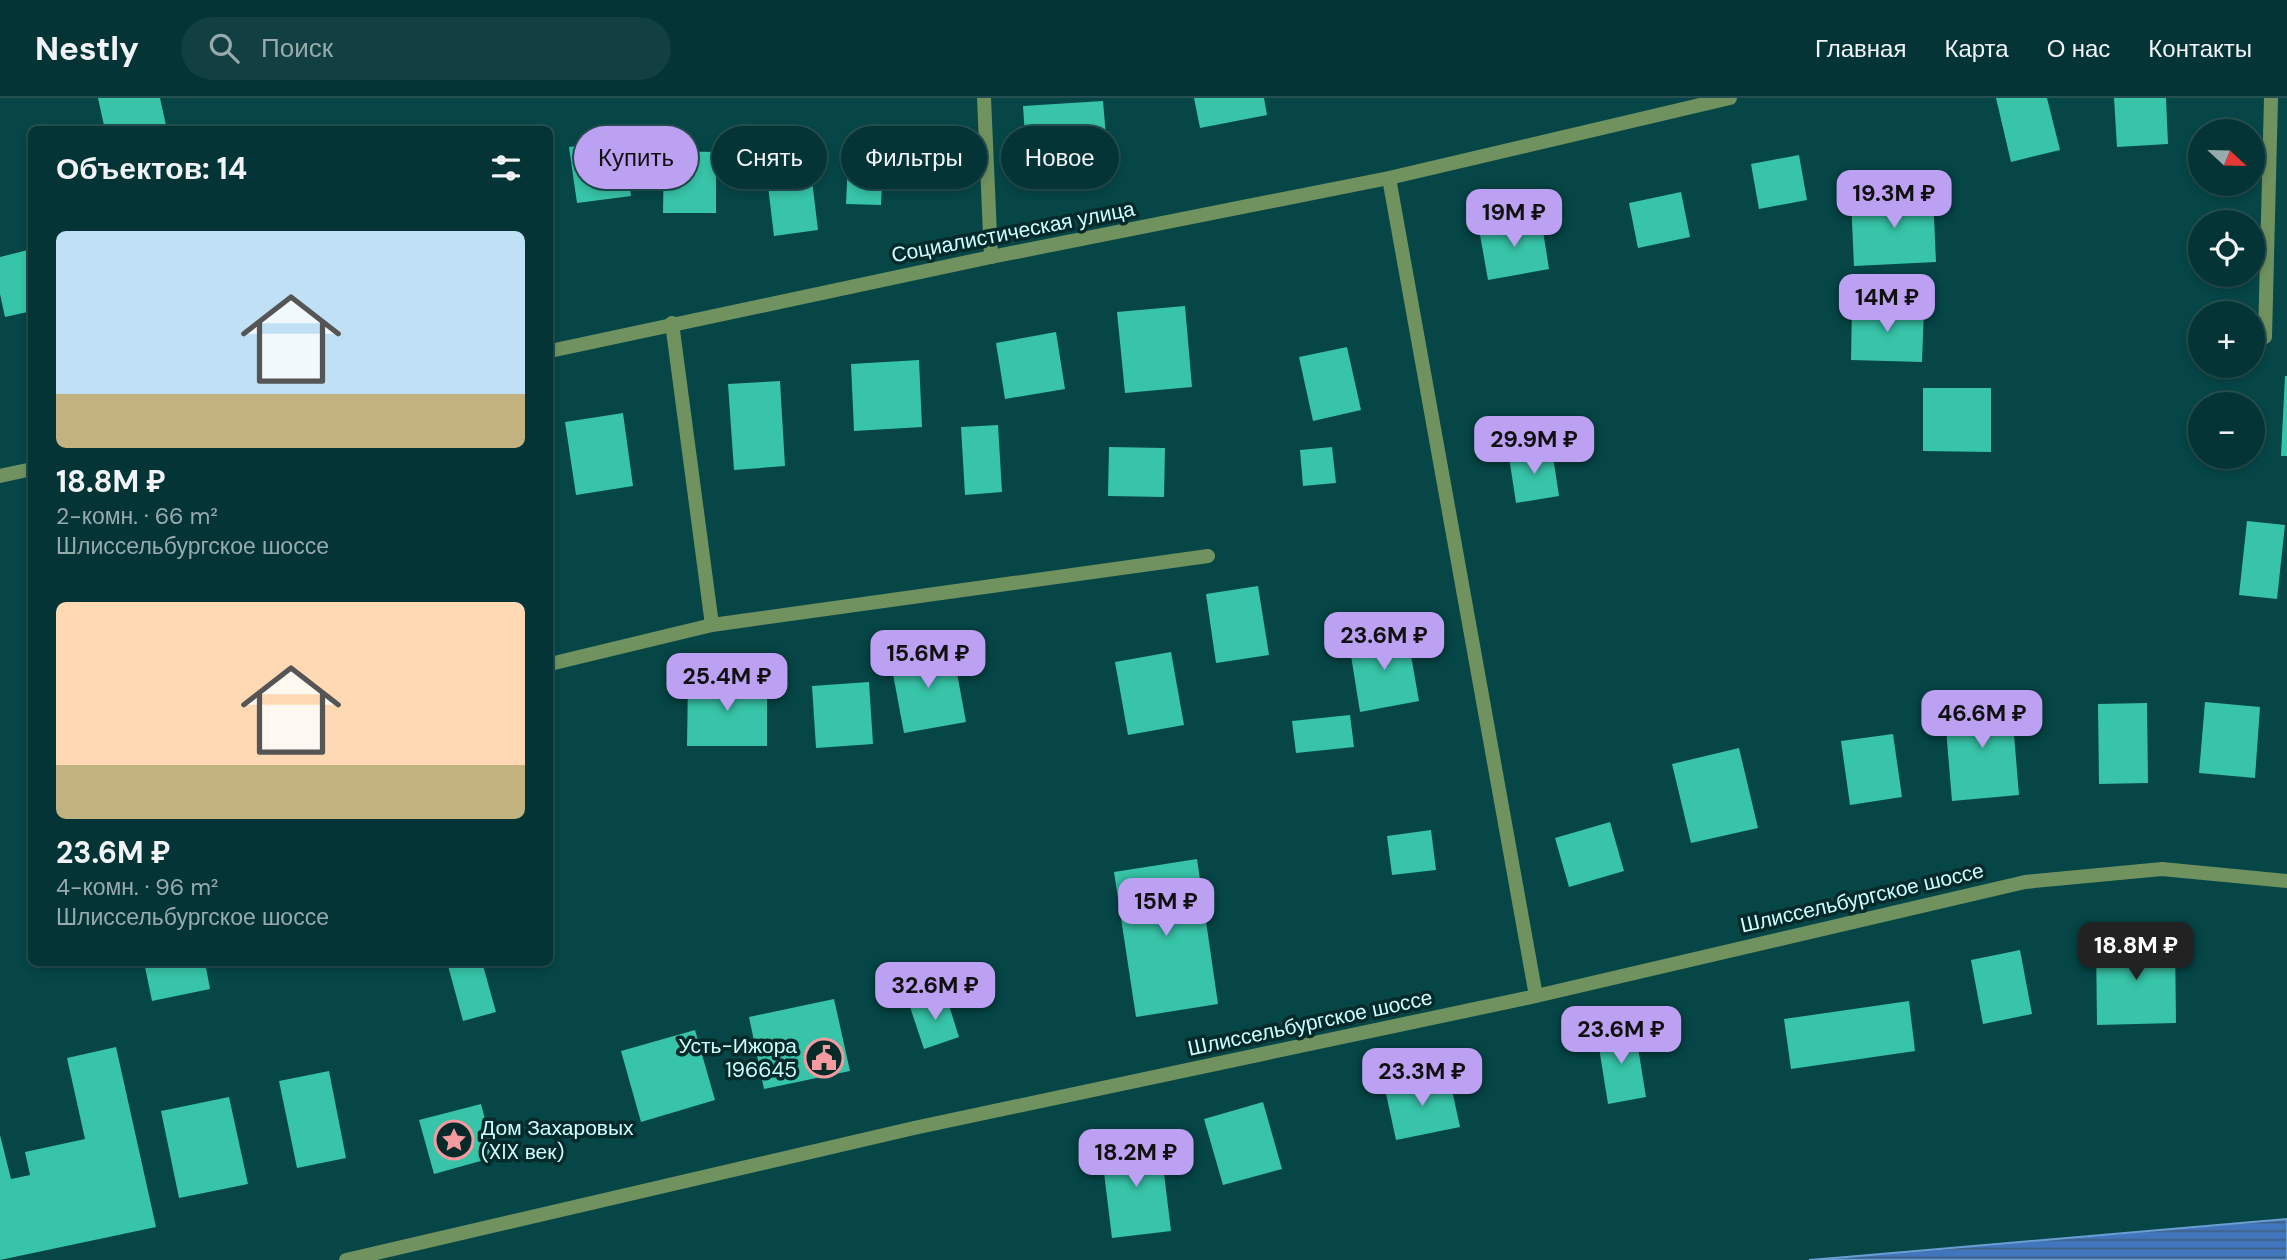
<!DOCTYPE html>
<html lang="ru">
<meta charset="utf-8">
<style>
:root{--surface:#043435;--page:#123f41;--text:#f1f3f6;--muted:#97aaad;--line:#254f50;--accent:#bca0f2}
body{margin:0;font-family:"DM Sans",sans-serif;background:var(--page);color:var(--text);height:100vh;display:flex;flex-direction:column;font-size:26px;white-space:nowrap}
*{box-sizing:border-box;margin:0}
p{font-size:23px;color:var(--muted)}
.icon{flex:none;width:38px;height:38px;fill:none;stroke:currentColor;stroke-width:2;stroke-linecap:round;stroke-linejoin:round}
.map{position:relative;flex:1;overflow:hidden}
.side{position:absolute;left:28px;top:28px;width:525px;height:840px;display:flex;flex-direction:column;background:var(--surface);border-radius:10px;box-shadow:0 4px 10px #0003,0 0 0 2px var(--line)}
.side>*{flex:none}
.top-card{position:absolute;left:574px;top:28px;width:665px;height:63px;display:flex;gap:14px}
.needle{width:46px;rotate:112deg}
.controls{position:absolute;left:2188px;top:21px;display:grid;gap:14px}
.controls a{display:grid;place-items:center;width:77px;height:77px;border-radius:50%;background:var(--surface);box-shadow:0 4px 10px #0003,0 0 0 2px var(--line);font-size:35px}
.price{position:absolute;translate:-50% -60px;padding:0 16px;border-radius:14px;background:var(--accent);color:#111;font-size:23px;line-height:46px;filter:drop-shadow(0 2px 4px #0008)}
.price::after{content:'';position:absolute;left:50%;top:42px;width:21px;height:16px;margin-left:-10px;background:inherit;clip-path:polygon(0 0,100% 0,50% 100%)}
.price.active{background:#222;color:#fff}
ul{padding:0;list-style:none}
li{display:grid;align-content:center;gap:14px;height:371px;padding:0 28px}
li span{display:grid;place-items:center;height:217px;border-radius:10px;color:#555}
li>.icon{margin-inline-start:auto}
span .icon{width:126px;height:126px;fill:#fffc;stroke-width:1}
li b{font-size:30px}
h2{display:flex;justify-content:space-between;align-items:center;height:84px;padding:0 28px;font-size:30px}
.tag{padding:0 24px;border-radius:32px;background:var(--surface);box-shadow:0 4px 10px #0003,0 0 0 2px var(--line);font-size:24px;line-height:63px}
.tag.active{background:var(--accent);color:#111}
header{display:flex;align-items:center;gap:42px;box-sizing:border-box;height:98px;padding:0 35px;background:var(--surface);border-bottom:2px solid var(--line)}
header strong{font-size:33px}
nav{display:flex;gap:38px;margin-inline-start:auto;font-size:24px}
.search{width:490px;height:63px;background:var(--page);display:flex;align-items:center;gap:18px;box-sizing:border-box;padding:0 24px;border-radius:38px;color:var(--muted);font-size:26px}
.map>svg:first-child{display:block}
.water{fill:url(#water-rules);stroke:#6b9ed0;stroke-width:2}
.building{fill:#37c4a8}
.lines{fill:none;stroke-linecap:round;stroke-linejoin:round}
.lane{stroke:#6f925f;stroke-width:14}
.street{stroke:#6f925f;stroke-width:14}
.labels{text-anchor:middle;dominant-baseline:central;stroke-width:7;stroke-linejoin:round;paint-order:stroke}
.street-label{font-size:21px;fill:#ceffff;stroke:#062a2a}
.poi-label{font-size:21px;fill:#ceffff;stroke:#062a2a;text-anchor:end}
</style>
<header>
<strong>Nestly</strong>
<div class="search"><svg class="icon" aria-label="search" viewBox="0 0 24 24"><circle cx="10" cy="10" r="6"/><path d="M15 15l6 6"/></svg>Поиск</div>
<nav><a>Главная</a><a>Карта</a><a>О нас</a><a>Контакты</a></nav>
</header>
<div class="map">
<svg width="2287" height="1162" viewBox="0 0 2287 1162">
<defs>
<pattern id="water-rules" width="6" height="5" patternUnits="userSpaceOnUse" patternTransform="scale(1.75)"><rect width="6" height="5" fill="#4175bc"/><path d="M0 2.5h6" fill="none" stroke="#406084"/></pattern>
</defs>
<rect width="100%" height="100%" fill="#064647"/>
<path class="water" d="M 2287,1121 L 2287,1162 L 1809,1162 L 1846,1159 Z"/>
<path class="building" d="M 98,0 L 160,0 L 167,32 L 105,32 Z
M 1194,0 L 1264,0 L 1267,17 L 1200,30 Z
M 1996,0 L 2047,0 L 2060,52 L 2011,64 Z
M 2114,0 L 2166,0 L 2168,46 L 2117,49 Z
M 1103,3 L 1108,62 L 1027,68 L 1023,8 Z
M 624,42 L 631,98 L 577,105 L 569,49 Z
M 664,53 L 716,54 L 716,115 L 663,115 Z
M 1799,57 L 1807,102 L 1759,111 L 1751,66 Z
M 848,63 L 883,64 L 881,107 L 846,106 Z
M 811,74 L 818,132 L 774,138 L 767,80 Z
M 1681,94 L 1690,139 L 1638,150 L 1629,105 Z
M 1933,97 L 1936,164 L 1854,168 L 1851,101 Z
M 1541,120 L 1549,171 L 1488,182 L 1479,131 Z
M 32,151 L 32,213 L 5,219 L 0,196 L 0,159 Z
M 1185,208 L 1192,289 L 1125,295 L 1117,214 Z
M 1852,208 L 1924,210 L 1922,264 L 1851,262 Z
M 1056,234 L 1065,291 L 1005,301 L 996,245 Z
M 1347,249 L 1361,312 L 1313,323 L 1299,259 Z
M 919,262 L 922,329 L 854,333 L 851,266 Z
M 2285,278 L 2287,278 L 2287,358 L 2281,358 Z
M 780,283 L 785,368 L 734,372 L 728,286 Z
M 1923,290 L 1991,290 L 1991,354 L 1923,353 Z
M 623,315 L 633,388 L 576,397 L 565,324 Z
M 998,327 L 1002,394 L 965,397 L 961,329 Z
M 1109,349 L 1165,350 L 1164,399 L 1108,398 Z
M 1332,349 L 1336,385 L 1303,388 L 1300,352 Z
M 1552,352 L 1559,398 L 1516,405 L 1509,359 Z
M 2247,423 L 2285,427 L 2277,501 L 2239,497 Z
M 1258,488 L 1269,557 L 1216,565 L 1206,496 Z
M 1407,535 L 1419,603 L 1360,614 L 1349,545 Z
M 952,548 L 966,624 L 904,635 L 890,560 Z
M 1171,554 L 1184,627 L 1128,637 L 1115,564 Z
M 688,582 L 767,582 L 767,648 L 687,648 Z
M 869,584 L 873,646 L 816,650 L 812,588 Z
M 2011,600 L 2019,697 L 1952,703 L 1944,606 Z
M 2205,604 L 2260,609 L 2255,680 L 2199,675 Z
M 2147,605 L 2148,685 L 2099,686 L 2098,606 Z
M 1350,617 L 1354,649 L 1296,655 L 1292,623 Z
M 1893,636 L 1902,699 L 1850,707 L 1841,643 Z
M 1739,650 L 1758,730 L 1691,745 L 1672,666 Z
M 1610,724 L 1624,773 L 1569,789 L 1555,740 Z
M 1431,732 L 1436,772 L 1392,777 L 1387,738 Z
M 1197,761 L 1218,906 L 1136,919 L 1114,774 Z
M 2175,841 L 2176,925 L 2097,927 L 2096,842 Z
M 2020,852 L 2032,916 L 1983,926 L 1971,862 Z
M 144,864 L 205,864 L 210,891 L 152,903 Z
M 447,864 L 482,864 L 496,914 L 463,923 Z
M 946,898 L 959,939 L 924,951 L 910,909 Z
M 834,901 L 850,973 L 764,991 L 749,919 Z
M 1909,903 L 1915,953 L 1791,971 L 1784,921 Z
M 1635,931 L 1646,999 L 1608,1006 L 1597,937 Z
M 695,932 L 715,1002 L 641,1024 L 621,953 Z
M 116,949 L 156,1129 L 0,1162 L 0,1037 L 11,1081 L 30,1077 L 25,1054 L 85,1041 L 67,960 Z
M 329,973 L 346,1060 L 297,1070 L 279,983 Z
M 1449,978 L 1460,1029 L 1396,1042 L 1385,991 Z
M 229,999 L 248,1086 L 179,1100 L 161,1013 Z
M 1263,1004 L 1282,1071 L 1223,1087 L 1204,1021 Z
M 481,1006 L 495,1059 L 434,1076 L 419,1022 Z
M 1160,1042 L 1171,1133 L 1112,1140 L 1101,1050 Z"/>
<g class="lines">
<path class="lane" d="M 984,0 L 991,159
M 672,225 L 712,527
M 2265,239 L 2271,0
M 550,566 L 712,527 L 1208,458"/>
<path class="street" d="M 1389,80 L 1536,898
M 550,253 L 991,159 L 1389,80 L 1730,0
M 0,378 L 32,371
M 346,1162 L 914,1030 L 1536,898 L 2025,784 L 2162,771 L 2287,783"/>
</g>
<defs>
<symbol id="civic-ring" viewBox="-11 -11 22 22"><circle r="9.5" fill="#062a2a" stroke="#f49b9f" stroke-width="1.5"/><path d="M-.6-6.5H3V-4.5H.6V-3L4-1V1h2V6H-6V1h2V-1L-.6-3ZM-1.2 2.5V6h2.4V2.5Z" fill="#f49b9f"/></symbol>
<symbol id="sight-ring" viewBox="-11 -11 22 22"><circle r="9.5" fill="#062a2a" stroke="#f49b9f" stroke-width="1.5"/><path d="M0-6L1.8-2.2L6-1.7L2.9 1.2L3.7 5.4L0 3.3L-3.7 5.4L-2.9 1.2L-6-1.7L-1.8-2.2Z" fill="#f49b9f"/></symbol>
</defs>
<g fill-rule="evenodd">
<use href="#civic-ring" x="802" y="938" width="44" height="44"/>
<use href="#sight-ring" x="432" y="1020" width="44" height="44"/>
</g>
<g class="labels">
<g class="street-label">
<text transform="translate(1013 134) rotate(-11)">Социалистическая улица</text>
<text transform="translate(1862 800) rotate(-13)">Шлиссельбургское шоссе</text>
<text transform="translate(1310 925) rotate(-12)">Шлиссельбургское шоссе</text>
</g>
<g class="poi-label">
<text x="797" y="948">Усть-Ижора<tspan x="797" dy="24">196645</tspan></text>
<text x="481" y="1030" text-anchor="start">Дом Захаровых<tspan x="481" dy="24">(XIX век)</tspan></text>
</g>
</g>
</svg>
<div class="controls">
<a><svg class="needle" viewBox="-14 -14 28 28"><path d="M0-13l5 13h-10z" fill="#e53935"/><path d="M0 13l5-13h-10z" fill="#97aaad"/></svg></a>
<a><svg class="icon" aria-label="locate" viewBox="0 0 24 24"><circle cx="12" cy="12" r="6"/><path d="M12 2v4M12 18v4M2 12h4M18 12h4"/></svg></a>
<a>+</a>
<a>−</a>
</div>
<b class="price" style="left:1894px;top:132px">19.3M ₽</b>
<b class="price" style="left:1514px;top:151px">19M ₽</b>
<b class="price" style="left:1887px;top:236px">14M ₽</b>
<b class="price" style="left:1534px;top:378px">29.9M ₽</b>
<b class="price" style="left:1384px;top:574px">23.6M ₽</b>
<b class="price" style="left:928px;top:592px">15.6M ₽</b>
<b class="price" style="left:727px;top:615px">25.4M ₽</b>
<b class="price" style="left:1982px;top:652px">46.6M ₽</b>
<b class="price" style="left:1166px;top:840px">15M ₽</b>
<b class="price active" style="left:2136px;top:884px">18.8M ₽</b>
<b class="price" style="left:935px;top:924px">32.6M ₽</b>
<b class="price" style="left:1621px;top:968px">23.6M ₽</b>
<b class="price" style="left:1422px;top:1010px">23.3M ₽</b>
<b class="price" style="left:1136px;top:1091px">18.2M ₽</b>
<div class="top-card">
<a class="tag active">Купить</a>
<a class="tag">Снять</a>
<a class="tag">Фильтры</a>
<a class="tag">Новое</a>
</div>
<section class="side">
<h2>Объектов: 14<svg class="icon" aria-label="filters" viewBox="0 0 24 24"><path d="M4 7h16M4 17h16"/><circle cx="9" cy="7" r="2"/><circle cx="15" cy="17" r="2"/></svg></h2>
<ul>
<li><span style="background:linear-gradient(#bfe0f5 75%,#c2b280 0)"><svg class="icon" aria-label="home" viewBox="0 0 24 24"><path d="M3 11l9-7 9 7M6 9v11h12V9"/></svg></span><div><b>18.8M ₽</b><p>2-комн. · 66 m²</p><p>Шлиссельбургское шоссе</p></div></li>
<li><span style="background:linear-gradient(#ffd9b3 75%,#c2b280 0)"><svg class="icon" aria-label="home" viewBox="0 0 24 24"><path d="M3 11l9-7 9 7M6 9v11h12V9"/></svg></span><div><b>23.6M ₽</b><p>4-комн. · 96 m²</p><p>Шлиссельбургское шоссе</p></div></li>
</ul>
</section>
</div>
